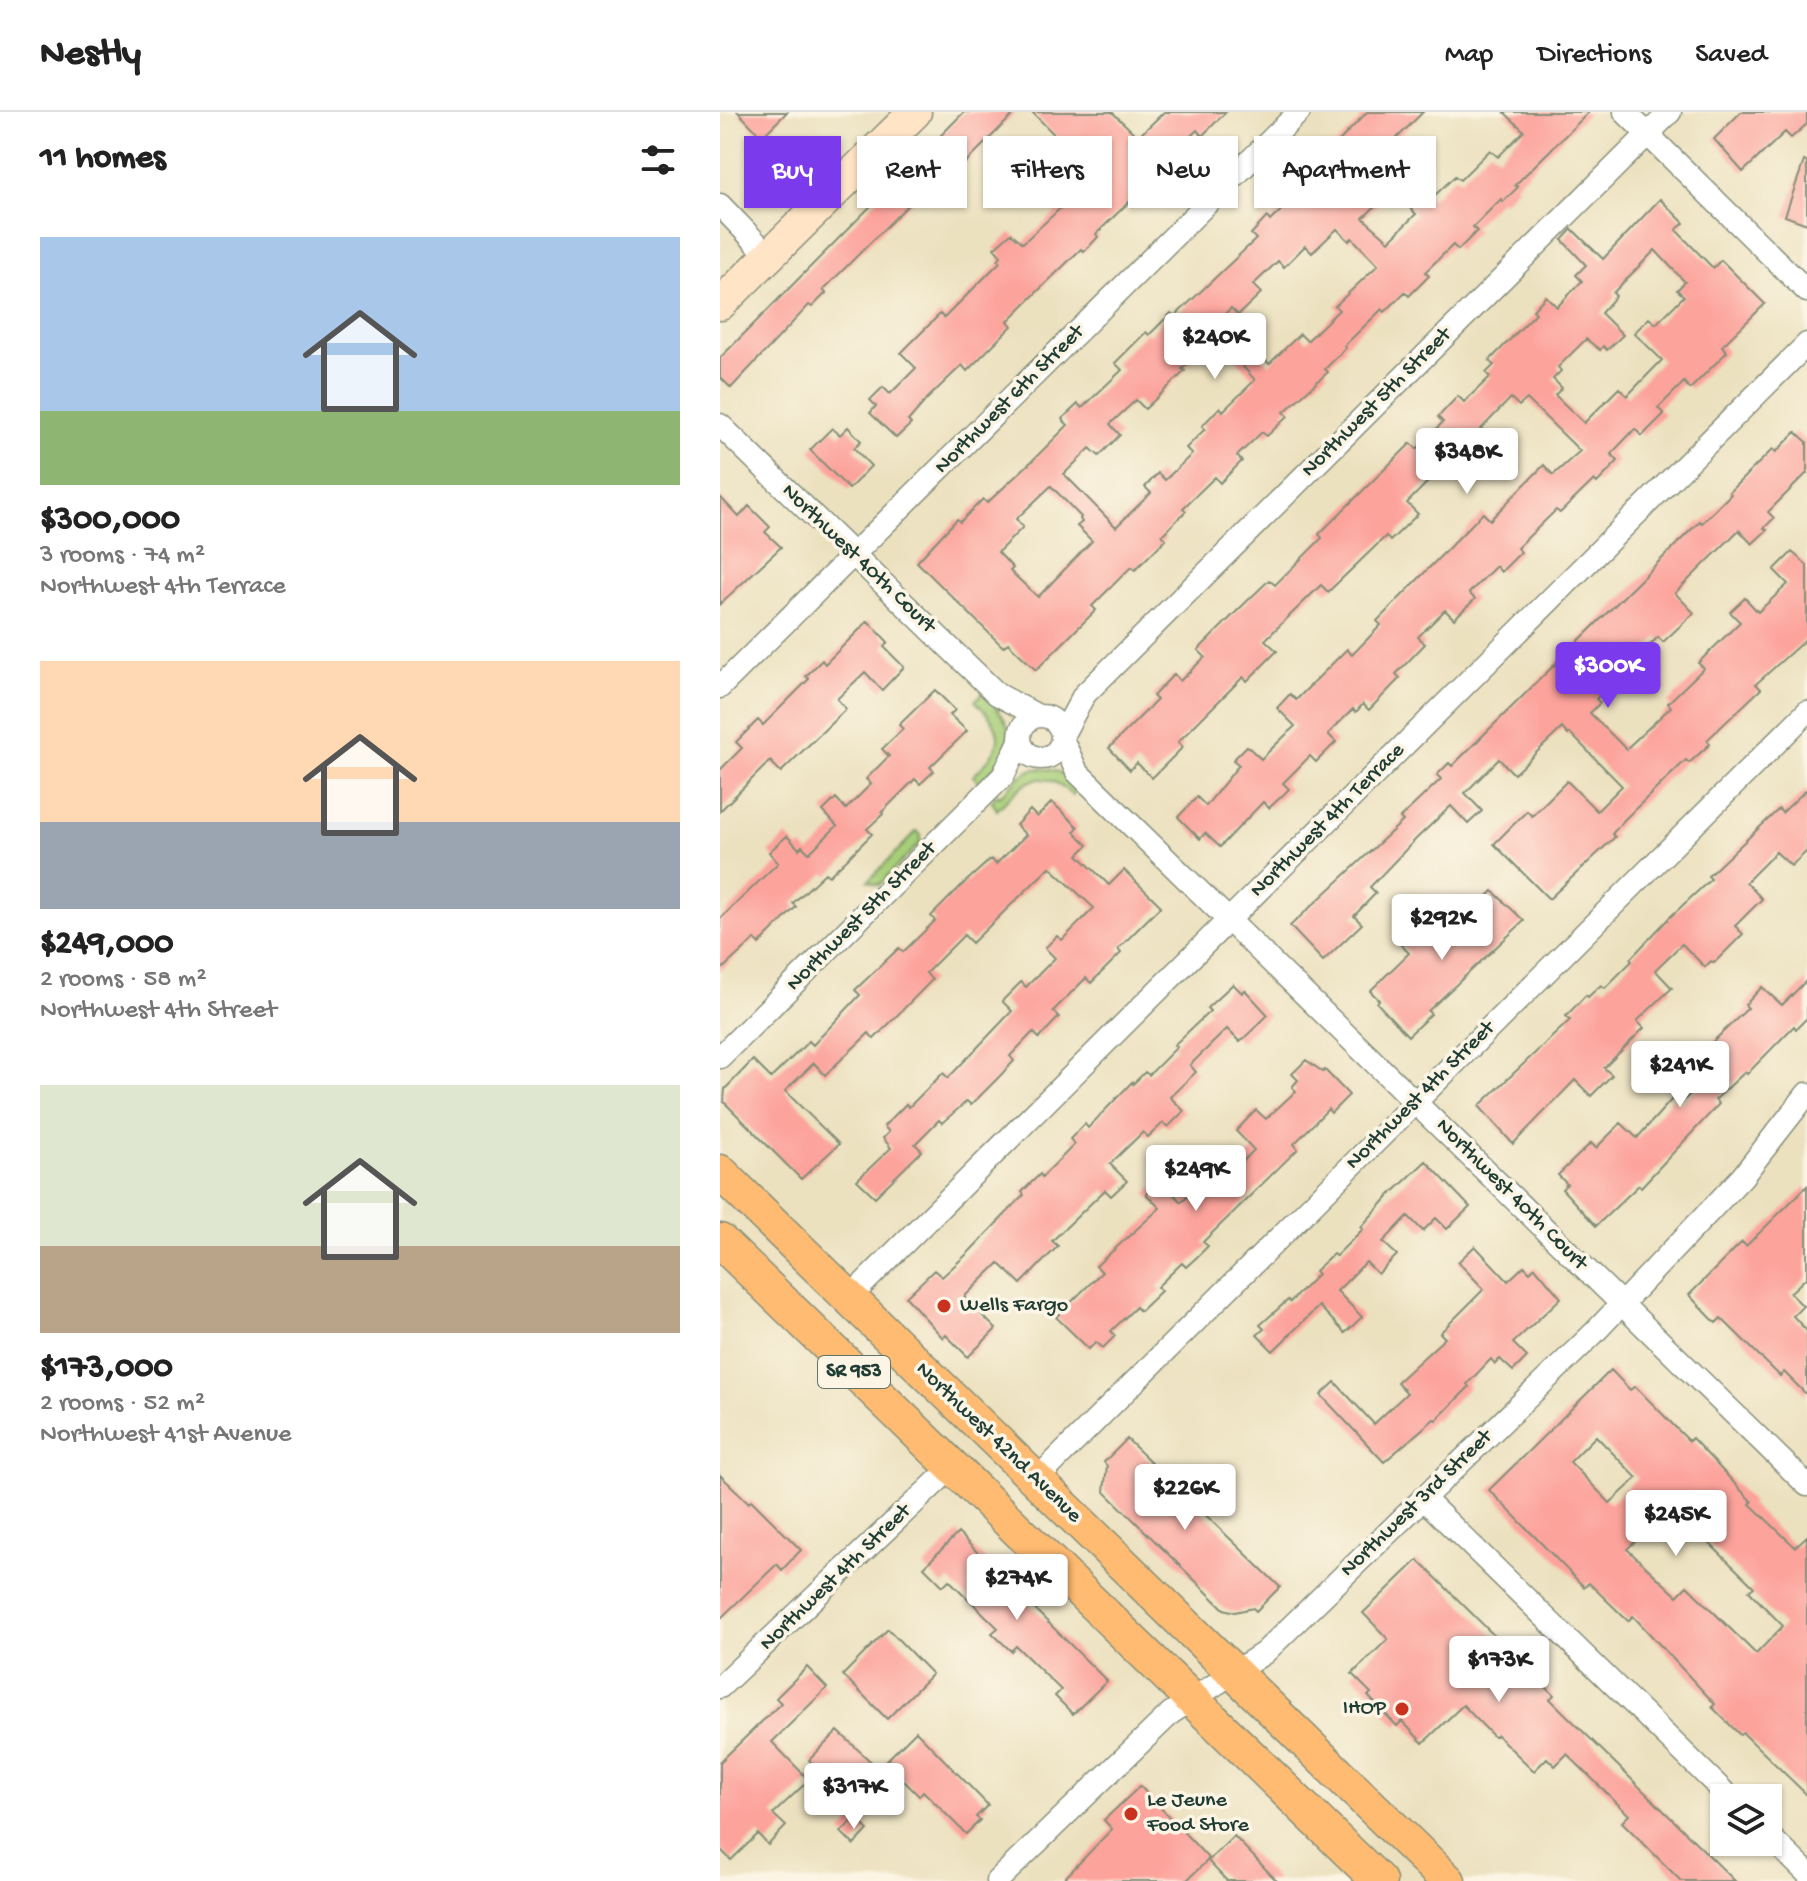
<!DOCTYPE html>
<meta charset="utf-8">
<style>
:root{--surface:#fff;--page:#f2f2f2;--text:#222;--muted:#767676;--line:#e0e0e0;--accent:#7c3aed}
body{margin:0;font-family:"Gochi Hand",sans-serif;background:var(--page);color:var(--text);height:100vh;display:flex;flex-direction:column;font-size:30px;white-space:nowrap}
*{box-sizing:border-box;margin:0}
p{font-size:26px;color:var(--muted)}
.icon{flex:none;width:44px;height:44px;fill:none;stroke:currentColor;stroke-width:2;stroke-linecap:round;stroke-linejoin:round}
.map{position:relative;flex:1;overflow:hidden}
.side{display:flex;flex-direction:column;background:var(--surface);width:720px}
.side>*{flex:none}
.top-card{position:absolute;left:24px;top:24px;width:760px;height:72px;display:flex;gap:16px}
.controls{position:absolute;left:990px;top:1672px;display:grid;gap:16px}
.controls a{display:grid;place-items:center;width:72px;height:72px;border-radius:0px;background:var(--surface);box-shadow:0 2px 6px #0004;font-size:40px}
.price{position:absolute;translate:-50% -68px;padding:0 18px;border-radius:8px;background:#fff;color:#222;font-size:26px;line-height:52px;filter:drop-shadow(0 2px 4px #0008)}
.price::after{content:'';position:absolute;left:50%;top:48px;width:24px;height:18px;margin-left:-12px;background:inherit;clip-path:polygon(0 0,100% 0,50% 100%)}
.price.selected{background:var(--accent);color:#fff}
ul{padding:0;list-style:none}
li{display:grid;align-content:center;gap:16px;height:424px;padding:0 40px}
li span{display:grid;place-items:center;height:248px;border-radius:0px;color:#555}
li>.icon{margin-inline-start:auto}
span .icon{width:144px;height:144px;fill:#fffc;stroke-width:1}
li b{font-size:34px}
h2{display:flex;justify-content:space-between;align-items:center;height:96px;padding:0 40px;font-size:34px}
.chip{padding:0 28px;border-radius:0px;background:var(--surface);box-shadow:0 2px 6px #0004;font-size:28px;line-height:72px}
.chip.selected{background:var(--accent);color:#fff}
header{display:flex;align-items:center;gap:48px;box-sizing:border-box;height:112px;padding:0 40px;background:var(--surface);border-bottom:2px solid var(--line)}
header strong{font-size:38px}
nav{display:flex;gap:44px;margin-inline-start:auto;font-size:28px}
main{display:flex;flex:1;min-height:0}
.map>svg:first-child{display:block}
.green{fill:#a8ce78;stroke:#648656;stroke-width:2}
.building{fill:#fca39b;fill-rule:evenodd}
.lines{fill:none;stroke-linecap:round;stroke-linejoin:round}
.street-casing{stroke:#868f7a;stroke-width:25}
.secondary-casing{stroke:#868f7a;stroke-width:35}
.primary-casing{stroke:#868f7a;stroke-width:37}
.street{stroke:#fff;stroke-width:22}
.secondary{stroke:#ffe4c6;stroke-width:32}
.primary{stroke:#ffbb71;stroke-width:34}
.poi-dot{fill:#c8321e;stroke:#fcf5e5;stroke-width:3}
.labels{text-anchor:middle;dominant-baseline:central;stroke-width:7;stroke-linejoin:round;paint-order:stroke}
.shield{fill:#fcf5e5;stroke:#617469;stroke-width:2}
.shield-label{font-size:20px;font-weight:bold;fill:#1f3d34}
.street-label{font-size:22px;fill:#1f3d34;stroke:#fcf5e5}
.poi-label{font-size:22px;fill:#1f3d34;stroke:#fcf5e5;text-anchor:start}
</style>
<header>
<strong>Nestly</strong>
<nav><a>Map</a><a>Directions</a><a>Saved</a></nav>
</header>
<main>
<section class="side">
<h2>11 homes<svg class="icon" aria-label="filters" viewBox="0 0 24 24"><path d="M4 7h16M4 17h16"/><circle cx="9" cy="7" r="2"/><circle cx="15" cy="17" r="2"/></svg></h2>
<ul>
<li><span style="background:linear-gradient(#a9c7e8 70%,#8fb573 0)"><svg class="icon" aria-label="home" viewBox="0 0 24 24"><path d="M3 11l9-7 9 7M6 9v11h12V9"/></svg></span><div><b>$300,000</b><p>3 rooms · 74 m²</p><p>Northwest 4th Terrace</p></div></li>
<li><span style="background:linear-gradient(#ffd9b3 65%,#9aa5b1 0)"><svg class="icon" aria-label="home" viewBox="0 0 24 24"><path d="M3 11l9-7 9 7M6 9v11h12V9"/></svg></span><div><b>$249,000</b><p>2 rooms · 58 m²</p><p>Northwest 4th Street</p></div></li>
<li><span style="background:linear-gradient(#dfe7d0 65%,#b9a48a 0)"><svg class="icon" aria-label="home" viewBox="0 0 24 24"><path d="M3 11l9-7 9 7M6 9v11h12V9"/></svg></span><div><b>$173,000</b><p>2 rooms · 52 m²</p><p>Northwest 41st Avenue</p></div></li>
</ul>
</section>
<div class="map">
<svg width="1087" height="1769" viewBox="0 0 1087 1769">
<rect width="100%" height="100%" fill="#fcf5e5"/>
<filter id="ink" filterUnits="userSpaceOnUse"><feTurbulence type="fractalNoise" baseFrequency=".0125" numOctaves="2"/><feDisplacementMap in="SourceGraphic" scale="16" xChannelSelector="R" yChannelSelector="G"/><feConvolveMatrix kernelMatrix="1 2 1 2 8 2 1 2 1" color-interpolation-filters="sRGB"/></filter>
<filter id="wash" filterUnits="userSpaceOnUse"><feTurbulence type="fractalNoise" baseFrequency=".006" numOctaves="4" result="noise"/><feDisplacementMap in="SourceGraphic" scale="32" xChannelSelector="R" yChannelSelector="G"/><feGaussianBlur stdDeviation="1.8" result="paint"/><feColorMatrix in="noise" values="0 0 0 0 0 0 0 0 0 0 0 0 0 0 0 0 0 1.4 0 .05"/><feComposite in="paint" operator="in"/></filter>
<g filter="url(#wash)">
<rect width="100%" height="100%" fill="#ece1bf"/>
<path class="green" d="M 263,581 C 297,616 299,631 264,666 L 265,668 L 261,672 L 253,664 C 284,633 288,621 255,589 Z
M 313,657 C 333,655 345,661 359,675 L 352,683 C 319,651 303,672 277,698 L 272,689 L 277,682 L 280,684 L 303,662 Z
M 197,719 L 201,723 L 200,731 L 159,773 L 148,769 Z"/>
<g id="blocks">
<path class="building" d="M 18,0 L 67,0 L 42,25 Z
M 244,0 L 296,0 L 214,82 L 207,74 L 103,178 L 106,181 L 92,195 L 89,193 L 11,276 L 0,265 L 0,246 Z
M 312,0 L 392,0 L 418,25 L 444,0 L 506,0 L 482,24 L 477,18 L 442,52 L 443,54 L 422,76 L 426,81 L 413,94 L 409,90 L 376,122 L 378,125 L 364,140 L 361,137 L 324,173 L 288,209 L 292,214 L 247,259 L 242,253 L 207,287 L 188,309 L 191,312 L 176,326 L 150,301 L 156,294 L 150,288 L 163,275 L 170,282 L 196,256 L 181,241 L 220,202 L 224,206 L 280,150 L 278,148 L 281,144 L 274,136 L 291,121 L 303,131 L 373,66 L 362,55 L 364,53 Z
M 647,0 L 703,0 L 673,30 L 681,38 L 672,47 L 711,87 L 735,64 L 740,68 L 770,38 L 778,45 L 804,19 L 784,0 L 869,0 L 795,73 L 798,75 L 783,90 L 781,87 L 753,115 L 757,119 L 738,138 L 733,133 L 705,160 L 709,164 L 689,184 L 685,180 L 665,200 L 662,197 L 624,234 L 626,236 L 605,257 L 608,260 L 564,300 L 568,304 L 547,324 L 542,320 L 517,344 L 522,349 L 500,371 L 495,365 L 463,396 L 466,399 L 442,423 L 446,427 L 415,458 L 411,455 L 372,494 L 376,498 L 316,558 L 288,531 L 283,535 L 197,450 L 237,407 L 240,410 L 263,387 L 267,391 L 312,349 L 348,313 L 342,307 L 358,292 L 362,296 L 402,258 L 395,251 L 426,220 L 429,223 L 451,201 L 455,204 L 536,127 L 531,122 L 547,105 L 550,109 L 606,55 L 600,49 ZM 672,78 L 696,102 L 669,129 L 643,106 ZM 617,117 L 629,129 L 632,126 L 658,153 L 615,194 L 619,198 L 587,229 L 580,222 L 549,252 L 531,233 L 516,247 L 535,268 L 503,299 L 500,295 L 482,314 L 485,317 L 466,336 L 472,342 L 445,368 L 438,361 L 425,375 L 431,381 L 396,415 L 344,362 L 370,336 L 379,344 L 400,323 L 390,312 L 416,288 L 425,297 L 465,259 L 462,257 L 492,229 L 485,221 L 511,196 L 518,203 L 541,181 L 533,173 L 558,149 L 564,155 L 585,134 L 592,141 ZM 331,374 L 361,405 L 360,407 L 362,410 L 357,414 L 372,429 L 318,485 L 290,459 L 293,456 L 278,440 L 303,415 L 296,407 Z
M 1021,0 L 1087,0 L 1087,12 L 1071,26 L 1065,20 L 1023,60 L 994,27 Z
M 1084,49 L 1087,50 L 1087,112 L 1065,104 Z
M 940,87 L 964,111 L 956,118 L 993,156 L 1001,148 L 1045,192 L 1002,234 L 1007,240 L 970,277 L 964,270 L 938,296 L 944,302 L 922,324 L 915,317 L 891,342 L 898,349 L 877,371 L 874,368 L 840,401 L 836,398 L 797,436 L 801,440 L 781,460 L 776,454 L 749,481 L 755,487 L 734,507 L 725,498 L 698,525 L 705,532 L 676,562 L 680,566 L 649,598 L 643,592 L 636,600 L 633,597 L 608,622 L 616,630 L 596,650 L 590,644 L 563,671 L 569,677 L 563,683 L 549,696 L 543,690 L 500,735 L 485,721 L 480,727 L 458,705 L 477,685 L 486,694 L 519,653 L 513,648 L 527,634 L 541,647 L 575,614 L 557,596 L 570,582 L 576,588 L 627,537 L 632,543 L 661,513 L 657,509 L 763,401 L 770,408 L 824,353 L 833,363 L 860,339 L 807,287 L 799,294 L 791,286 L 759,319 L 783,344 L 771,356 L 745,332 L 687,391 L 698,402 L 670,429 L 666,424 L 608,480 L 601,473 L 545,528 L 557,539 L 527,569 L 523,565 L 458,630 L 463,635 L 432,666 L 417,651 L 410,658 L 389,636 L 437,588 L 433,584 L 454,562 L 460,569 L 485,545 L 478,538 L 517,499 L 549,468 L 555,473 L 602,426 L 599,422 L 691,331 L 697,337 L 723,310 L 718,305 L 738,284 L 744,290 L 770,265 L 766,261 L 774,253 L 769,249 L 816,201 L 813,198 L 826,184 L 837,195 L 862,169 L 856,163 L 866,153 L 842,128 L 852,117 L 883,147 ZM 935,138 L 965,170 L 957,178 L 964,184 L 936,212 L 929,206 L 914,221 L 942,248 L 907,284 L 899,276 L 864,311 L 835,283 L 842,276 L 833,267 L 841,259 L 838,255 L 866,227 L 880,238 L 883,234 L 887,238 L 903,223 L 881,201 L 896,184 L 893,181 Z
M 128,315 L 141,329 L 134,336 L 151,354 L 129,377 L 90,338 L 112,316 L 120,323 Z
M 1076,320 L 1087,330 L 1087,361 L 1048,400 L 1054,406 L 1044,416 L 1047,418 L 1032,432 L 1019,418 L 955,481 L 974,501 L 943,530 L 938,525 L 876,587 L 880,591 L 870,601 L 906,637 L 951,595 L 948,591 L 984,556 L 978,551 L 1020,510 L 1010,500 L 1025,486 L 1038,500 L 1068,472 L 1054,458 L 1072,440 L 1087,453 L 1087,526 L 1036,572 L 1041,577 L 987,628 L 990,632 L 969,651 L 966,648 L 904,708 L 892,722 L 895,725 L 829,787 L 774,732 L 807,699 L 812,704 L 847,669 L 877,699 L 902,674 L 850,621 L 848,623 L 842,616 L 794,662 L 779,647 L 745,681 L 762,699 L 748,712 L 731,694 L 696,727 L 650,775 L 656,781 L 634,804 L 642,812 L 603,849 L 570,814 L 683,709 L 680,706 L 721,667 L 717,663 L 729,651 L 732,654 L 980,409 L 982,411 L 1011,382 L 1009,380 L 1053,337 L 1056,340 Z
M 0,385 L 19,405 L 29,394 L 50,415 L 45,420 L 61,435 L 0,492 Z
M 148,509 L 168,530 L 164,535 L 184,555 L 162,578 L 145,560 L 117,587 L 126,597 L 61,660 L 50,649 L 0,699 L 0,658 L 22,636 L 16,630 L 38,608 L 43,613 L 89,567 L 86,564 L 102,548 L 105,552 Z
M 215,578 L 235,598 L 230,603 L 247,619 L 210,655 L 214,659 L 200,672 L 195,667 L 162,700 L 163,702 L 147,717 L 152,722 L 131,743 L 109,764 L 105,761 L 73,791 L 76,795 L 39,832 L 35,827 L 0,859 L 0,807 L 58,751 L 49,740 L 67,724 L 79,737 L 82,734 L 89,741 L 117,714 L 103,699 L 116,686 L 126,697 L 151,672 L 146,667 L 169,644 L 162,637 L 183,617 L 179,613 Z
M 1087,677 L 1087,739 L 1071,754 L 1056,740 L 1026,770 L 1042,787 L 1015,814 L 1023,822 L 994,851 L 991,849 L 985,855 L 962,832 L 935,858 L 952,876 L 917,909 L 924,916 L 884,956 L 892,963 L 871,984 L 855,968 L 793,1032 L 759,994 L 850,908 L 846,904 L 866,883 L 868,885 L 881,873 L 885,876 L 912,849 L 910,847 L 949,806 L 991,767 L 988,764 L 1059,697 L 1062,701 Z
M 332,690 L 358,715 L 354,720 L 368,733 L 358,743 L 389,773 L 404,758 L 441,794 L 398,837 L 401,841 L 371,871 L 366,866 L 333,899 L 339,905 L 319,926 L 313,920 L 290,944 L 294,949 L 278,966 L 251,993 L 247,989 L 222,1011 L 219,1008 L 195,1032 L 202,1039 L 155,1085 L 137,1068 L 171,1036 L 163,1026 L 169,1020 L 164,1014 L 186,992 L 189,995 L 223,961 L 228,966 L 254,939 L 292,899 L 282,889 L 301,870 L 306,875 L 335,846 L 325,836 L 337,824 L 342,828 L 374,796 L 330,755 L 252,831 L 244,823 L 206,861 L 212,868 L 154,927 L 149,921 L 105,963 L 94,951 L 65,979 L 119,1032 L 81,1067 L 4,990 L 5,977 L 33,948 L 51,966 L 89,929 L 93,933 L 140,883 L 135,878 L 179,836 L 183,840 L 215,809 L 211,804 L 241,774 L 271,747 L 276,752 L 306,723 L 296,713 L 310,698 L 317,705 Z
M 773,779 L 804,809 L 708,899 L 711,902 L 688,924 L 657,891 L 659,888 L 650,879 L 689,841 L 678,830 L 694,815 L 706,827 L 725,808 L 734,818 Z
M 1087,868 L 1087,906 L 1076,917 L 1074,914 L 1027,962 L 1025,960 L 995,988 L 999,992 L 921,1075 L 919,1073 L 876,1114 L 842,1077 L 847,1072 L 838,1063 L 871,1031 L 876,1036 L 901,1011 L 917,1026 L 953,986 L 960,992 L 994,959 L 979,943 L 1028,896 L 1025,893 L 1042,875 L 1062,893 Z
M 513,872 L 522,881 L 525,878 L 548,903 L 520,930 L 507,917 L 470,953 L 476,960 L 450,985 L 464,999 L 448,1015 L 443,1011 L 428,1025 L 423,1020 L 390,1052 L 407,1069 L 391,1084 L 385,1078 L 332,1129 L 338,1134 L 301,1172 L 279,1151 L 244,1185 L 276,1217 L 248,1245 L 226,1223 L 223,1226 L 186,1185 L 214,1158 L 222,1165 L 247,1142 L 304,1083 L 302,1080 L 320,1062 L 322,1065 L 355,1032 L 350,1027 L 365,1012 L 368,1016 L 412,970 L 413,972 L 425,960 L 429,963 L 457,935 L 454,933 L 490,899 L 487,896 Z
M 586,948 L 603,960 L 605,958 L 629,983 L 611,1001 L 608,997 L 574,1032 L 578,1037 L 483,1130 L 488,1134 L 477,1145 L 466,1155 L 462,1151 L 437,1175 L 441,1179 L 420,1199 L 416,1195 L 391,1219 L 395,1224 L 383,1236 L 376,1230 L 369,1237 L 336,1205 L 382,1160 L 376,1154 L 440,1096 L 426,1082 L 440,1068 L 461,1090 L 499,1053 L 510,1063 L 534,1038 L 516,1019 L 536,998 L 546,1007 L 576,979 L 572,975 L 578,968 L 572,962 Z
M 706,1049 L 750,1095 L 727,1117 L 716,1106 L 703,1119 L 688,1104 L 663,1130 L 677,1143 L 658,1162 L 646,1150 L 617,1179 L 642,1205 L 625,1221 L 599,1194 L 553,1239 L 537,1223 L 544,1217 L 540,1213 L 568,1188 L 570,1190 L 598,1162 L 595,1159 L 613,1142 L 616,1144 L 643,1117 L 641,1115 L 669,1084 Z
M 1087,1074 L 1087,1165 L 1070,1181 L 1083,1194 L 1073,1204 L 1087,1219 L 1087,1283 L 1064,1260 L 1060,1264 L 1001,1206 L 996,1211 L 969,1183 L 1022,1130 L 1026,1134 Z
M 755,1134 L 788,1169 L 804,1154 L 810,1160 L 815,1155 L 841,1186 L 793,1231 L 807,1245 L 793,1259 L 780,1247 L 775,1252 L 771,1247 L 747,1272 L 749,1275 L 716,1308 L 714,1307 L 664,1350 L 601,1283 L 615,1270 L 654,1312 L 687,1281 L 677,1270 L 725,1226 L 720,1221 L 764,1177 L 738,1150 Z
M 891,1258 L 910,1278 L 915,1274 L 969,1329 L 972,1326 L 1032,1390 L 1030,1392 L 1075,1435 L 1087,1424 L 1087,1683 L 1023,1621 L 1020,1623 L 992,1595 L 995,1592 L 913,1504 L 908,1509 L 869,1471 L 864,1475 L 769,1378 ZM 876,1324 L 917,1366 L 890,1391 L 850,1350 ZM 951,1397 L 981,1429 L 984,1426 L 1034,1475 L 1029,1479 L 1063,1514 L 1036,1542 L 967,1474 L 957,1484 L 907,1437 Z
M 407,1327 L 560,1475 L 536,1499 L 533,1496 L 515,1500 L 504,1497 L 384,1379 L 387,1354 L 384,1350 Z
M 0,1363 L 29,1391 L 31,1388 L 81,1438 L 62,1458 L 57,1452 L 0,1507 Z
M 238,1421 L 387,1569 L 353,1602 L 335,1584 L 341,1578 L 296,1534 L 291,1539 L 272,1521 L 278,1516 L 229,1468 L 223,1474 L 204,1455 Z
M 698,1448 L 834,1583 L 830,1587 L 1015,1769 L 961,1769 L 902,1710 L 909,1703 L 847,1642 L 835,1654 L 827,1646 L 814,1659 L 777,1623 L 774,1625 L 743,1593 L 703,1631 L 682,1609 L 677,1614 L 648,1584 L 651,1581 L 632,1562 L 668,1527 L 643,1501 Z
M 168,1517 L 212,1562 L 167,1607 L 123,1563 Z
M 87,1555 L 107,1576 L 52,1630 L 89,1668 L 53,1702 L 66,1714 L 48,1733 L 38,1722 L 11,1748 L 0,1737 L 0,1650 L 61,1591 L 56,1586 Z
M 118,1619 L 163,1661 L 130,1692 L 89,1648 Z
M 196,1619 L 268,1693 L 256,1705 L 260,1708 L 246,1722 L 203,1679 L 199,1684 L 165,1650 Z
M 420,1674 L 489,1747 L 466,1769 L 342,1769 L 392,1717 L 384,1708 Z
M 135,1706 L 148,1718 L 134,1733 L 121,1720 Z
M 514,1724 L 557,1769 L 507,1769 L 488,1749 Z"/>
</g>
</g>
<g filter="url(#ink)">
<use href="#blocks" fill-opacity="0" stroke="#868f7a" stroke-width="2"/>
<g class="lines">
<defs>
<path id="street" d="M 905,0 L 1087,179
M 0,93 L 48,143
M 0,313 L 277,582 L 318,604
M 0,575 L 579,0
M300 625a21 21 0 1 1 42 0a21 21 0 1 1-42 0Z
M 343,622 L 364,583 L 950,0
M 343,629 L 357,660 L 1087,1373
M 0,945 L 283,664 L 300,629
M 129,1186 L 1087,232
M 316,1368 L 1087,600
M 703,1386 L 1010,1686
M 0,1575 L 231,1356
M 1048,1723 L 1087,1761
M 277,1769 L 451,1601 L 544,1541 L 874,1221 L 1022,1065 L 1087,982"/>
<path id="secondary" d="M 0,192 L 195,0"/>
<path id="primary" d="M 0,1060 L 728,1769
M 0,1129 L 659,1769"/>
</defs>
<use href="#street" class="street-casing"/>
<use href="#secondary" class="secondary-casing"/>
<use href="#primary" class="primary-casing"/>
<use href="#street" class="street"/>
<use href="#secondary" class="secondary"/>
<use href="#primary" class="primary"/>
</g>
</g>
<g class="poi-dot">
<circle cx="224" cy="1194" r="8"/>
<circle cx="682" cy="1597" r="8"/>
<circle cx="411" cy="1702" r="8"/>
</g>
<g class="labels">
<rect class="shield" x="98" y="1244" width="72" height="32" rx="6"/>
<g class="shield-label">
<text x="134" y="1260">SR 953</text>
</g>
<g class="street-label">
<text transform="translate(290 288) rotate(-45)">Northwest 6th Street</text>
<text transform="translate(657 291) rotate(-45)">Northwest 5th Street</text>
<text transform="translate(138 447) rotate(44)">Northwest 40th Court</text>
<text transform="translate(608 709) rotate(-45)">Northwest 4th Terrace</text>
<text transform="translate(142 805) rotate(-45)">Northwest 5th Street</text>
<text transform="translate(701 984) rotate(-45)">Northwest 4th Street</text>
<text transform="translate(791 1083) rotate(45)">Northwest 40th Court</text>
<text transform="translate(278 1331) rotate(44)">Northwest 42nd Avenue</text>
<text transform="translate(697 1392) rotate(-44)">Northwest 3rd Street</text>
<text transform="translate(116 1466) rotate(-44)">Northwest 4th Street</text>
</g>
<g class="poi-label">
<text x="240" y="1194">Wells Fargo</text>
<text x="666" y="1597" text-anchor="end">IHOP</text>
<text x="427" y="1689">Le Jeune<tspan x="427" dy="25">Food Store</tspan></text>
</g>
</g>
</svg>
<div class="controls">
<a><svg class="icon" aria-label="layers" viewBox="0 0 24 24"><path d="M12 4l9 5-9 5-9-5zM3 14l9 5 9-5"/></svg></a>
</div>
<b class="price" style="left:495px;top:269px">$240K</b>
<b class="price" style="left:747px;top:384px">$348K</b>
<b class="price selected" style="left:888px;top:598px">$300K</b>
<b class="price" style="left:722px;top:850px">$292K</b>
<b class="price" style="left:960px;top:997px">$241K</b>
<b class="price" style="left:476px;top:1101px">$249K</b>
<b class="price" style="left:465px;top:1420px">$226K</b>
<b class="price" style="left:956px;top:1446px">$245K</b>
<b class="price" style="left:297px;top:1510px">$274K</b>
<b class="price" style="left:779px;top:1592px">$173K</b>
<b class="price" style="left:134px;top:1719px">$317K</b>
<div class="top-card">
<a class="chip selected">Buy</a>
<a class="chip">Rent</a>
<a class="chip">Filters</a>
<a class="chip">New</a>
<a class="chip">Apartment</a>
</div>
</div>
</main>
